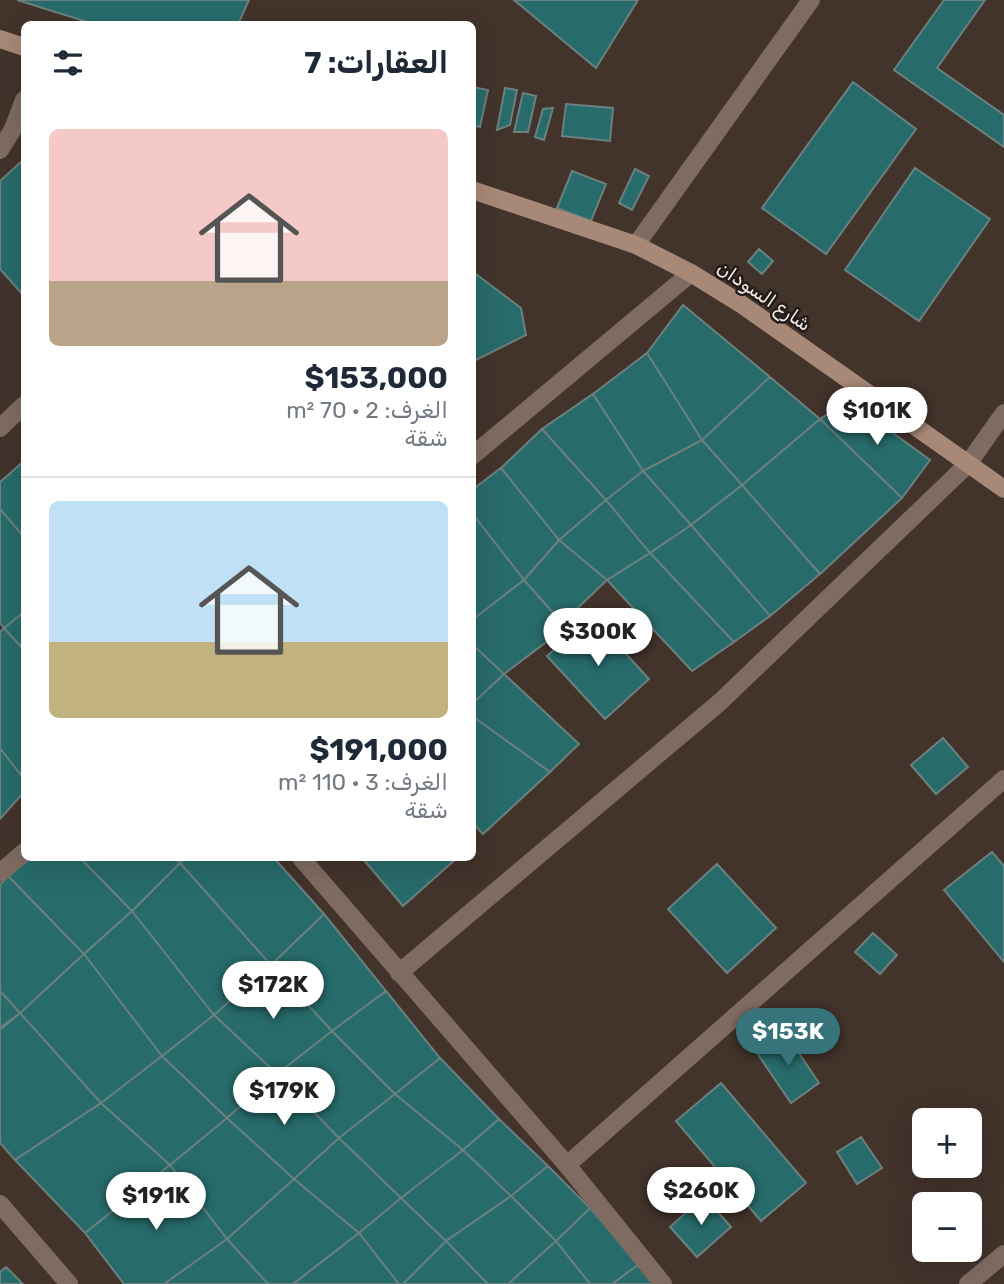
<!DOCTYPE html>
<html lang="ar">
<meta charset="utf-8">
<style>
:root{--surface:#fff;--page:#f2f2f3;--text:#1f2937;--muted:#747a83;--line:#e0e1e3;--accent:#36737a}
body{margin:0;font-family:Rubik,Vazirmatn,sans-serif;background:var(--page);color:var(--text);direction:rtl;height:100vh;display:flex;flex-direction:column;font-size:26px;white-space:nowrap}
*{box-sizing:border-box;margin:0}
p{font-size:23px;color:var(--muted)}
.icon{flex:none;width:38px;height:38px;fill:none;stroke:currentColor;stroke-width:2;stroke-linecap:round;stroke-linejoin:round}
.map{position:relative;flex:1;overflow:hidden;direction:ltr}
.side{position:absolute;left:21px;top:21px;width:455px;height:840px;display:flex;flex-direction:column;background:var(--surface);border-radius:10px;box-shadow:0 7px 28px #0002;direction:rtl}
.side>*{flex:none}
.tools{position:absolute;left:912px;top:1108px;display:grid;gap:14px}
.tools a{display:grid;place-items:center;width:70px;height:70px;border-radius:10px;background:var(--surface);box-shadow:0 7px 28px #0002;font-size:35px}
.price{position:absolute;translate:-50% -60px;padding:0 16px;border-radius:24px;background:#fff;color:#222;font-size:23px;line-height:46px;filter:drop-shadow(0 2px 4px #0008)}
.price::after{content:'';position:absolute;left:50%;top:42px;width:21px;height:16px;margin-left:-10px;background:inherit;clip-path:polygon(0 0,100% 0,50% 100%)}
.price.current{background:var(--accent);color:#fff}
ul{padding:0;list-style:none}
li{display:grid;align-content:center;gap:14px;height:371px;padding:0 28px}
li+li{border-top:2px solid var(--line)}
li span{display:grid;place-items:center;height:217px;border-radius:10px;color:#555}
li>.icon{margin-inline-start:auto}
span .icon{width:126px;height:126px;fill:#fffc;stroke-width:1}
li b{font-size:30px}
h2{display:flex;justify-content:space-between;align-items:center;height:84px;padding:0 28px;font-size:30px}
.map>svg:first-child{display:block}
.building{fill:#276b6a;stroke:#6b807f;stroke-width:2}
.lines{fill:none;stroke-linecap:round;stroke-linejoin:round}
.minor{stroke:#7f6b61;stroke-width:18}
.secondary{stroke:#a88877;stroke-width:18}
.labels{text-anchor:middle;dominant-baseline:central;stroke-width:5;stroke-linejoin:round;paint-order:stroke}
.street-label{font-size:19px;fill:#f6ece7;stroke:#231c19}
</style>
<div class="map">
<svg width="1004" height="1284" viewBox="0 0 1004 1284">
<rect width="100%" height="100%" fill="#42332b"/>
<path class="building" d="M 17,0 L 249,0 L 238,24 L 94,24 Z
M 514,0 L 638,0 L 596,68 Z
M 944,0 L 985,0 L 937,68 L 1004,115 L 1004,147 L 894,70 Z
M 853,82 L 916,129 L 826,254 L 762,208 Z
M 472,87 L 488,90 L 480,127 L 472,125 Z
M 505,88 L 517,90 L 510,125 L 497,130 Z
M 523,93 L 536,96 L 528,132 L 514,132 Z
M 566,104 L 613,108 L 610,141 L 562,136 Z
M 553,108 L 544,140 L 535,137 L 543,109 Z
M 24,159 L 24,296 L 0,269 L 0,181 Z
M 915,168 L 990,219 L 919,321 L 845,270 Z
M 635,169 L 649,176 L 632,210 L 619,203 Z
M 572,171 L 606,184 L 591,221 L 557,208 Z
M 759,249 L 773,261 L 762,274 L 748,262 Z
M 472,271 L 521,308 L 526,335 L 472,362 Z
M 683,305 L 770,377 L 702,440 L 647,353 Z
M 647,353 L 702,440 L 643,471 L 593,394 Z
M 770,377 L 820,419 L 742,485 L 702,440 Z
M 593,394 L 643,471 L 606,500 L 542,429 Z
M 849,401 L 930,460 L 902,498 L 820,419 Z
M 820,419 L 902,498 L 820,574 L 742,485 Z
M 542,429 L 606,500 L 559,540 L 501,468 Z
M 702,440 L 742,485 L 691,525 L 643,471 Z
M 24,461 L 24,537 L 0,509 L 0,482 Z
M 501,468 L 559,540 L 524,580 L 472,513 L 472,490 Z
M 643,471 L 691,525 L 650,553 L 606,500 Z
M 742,485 L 820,574 L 770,616 L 691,525 Z
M 606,500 L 650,553 L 607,580 L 559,540 Z
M 0,509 L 24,537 L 24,612 L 4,628 L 0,623 Z
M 472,513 L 524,580 L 472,620 Z
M 691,525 L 770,616 L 734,642 L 650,553 Z
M 559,540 L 607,580 L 562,623 L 524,580 Z
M 650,553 L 734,642 L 692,671 L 607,580 Z
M 524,580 L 566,627 L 504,674 L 472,644 L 472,620 Z
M 24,612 L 24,650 L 4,628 Z
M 591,616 L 649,679 L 605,719 L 547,656 Z
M 4,628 L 24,650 L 24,779 L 0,748 L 0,632 Z
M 472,644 L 504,674 L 472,704 Z
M 504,674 L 579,744 L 550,772 L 472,716 L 472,704 Z
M 472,716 L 550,772 L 483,834 L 472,822 Z
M 943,738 L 968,767 L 936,794 L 911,765 Z
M 0,748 L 24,779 L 24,792 L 0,819 Z
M 992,852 L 1004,866 L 1004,962 L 944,890 Z
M 31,858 L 80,858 L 132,911 L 84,954 L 8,876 Z
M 80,858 L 175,858 L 180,863 L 132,911 Z
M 186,858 L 274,858 L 324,914 L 271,965 L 180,863 Z
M 362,858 L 457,858 L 403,906 Z
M 180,863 L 271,965 L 214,1015 L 132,911 Z
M 717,864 L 776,928 L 727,973 L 668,909 Z
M 8,876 L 84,954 L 20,1013 L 0,991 L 0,885 Z
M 132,911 L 214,1015 L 162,1056 L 84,954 Z
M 324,914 L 386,991 L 332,1031 L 271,965 Z
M 873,933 L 897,955 L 880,974 L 855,952 Z
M 84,954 L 162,1056 L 101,1103 L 20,1013 Z
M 271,965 L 332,1031 L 277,1074 L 214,1015 Z
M 0,991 L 20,1013 L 0,1030 Z
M 386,991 L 440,1058 L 395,1094 L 332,1031 Z
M 20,1013 L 101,1103 L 15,1160 L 0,1143 L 0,1028 Z
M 214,1015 L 277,1074 L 227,1118 L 162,1056 Z
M 332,1031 L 395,1094 L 339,1138 L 277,1074 Z
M 786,1034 L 819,1083 L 791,1103 L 757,1053 Z
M 162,1056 L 227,1118 L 170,1165 L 101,1103 Z
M 440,1058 L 499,1119 L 463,1150 L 395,1094 Z
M 277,1074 L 339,1138 L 294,1179 L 227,1118 Z
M 721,1083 L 806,1183 L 761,1221 L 676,1121 Z
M 395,1094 L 463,1150 L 401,1198 L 339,1138 Z
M 101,1103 L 170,1165 L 85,1233 L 15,1160 Z
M 227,1118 L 294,1179 L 227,1239 L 170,1165 Z
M 499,1119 L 548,1166 L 511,1196 L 463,1150 Z
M 861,1137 L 882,1168 L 857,1184 L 837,1152 Z
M 339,1138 L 401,1198 L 359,1233 L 294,1179 Z
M 463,1150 L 511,1196 L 446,1241 L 401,1198 Z
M 170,1165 L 227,1239 L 164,1284 L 124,1284 L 85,1233 Z
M 548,1166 L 590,1208 L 556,1241 L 511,1196 Z
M 294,1179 L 359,1233 L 293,1284 L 268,1284 L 227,1239 Z
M 511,1196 L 556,1241 L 508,1284 L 488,1284 L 446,1241 Z
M 704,1196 L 731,1227 L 697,1257 L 670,1227 Z
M 401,1198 L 446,1241 L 403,1284 L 399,1284 L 359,1233 Z
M 590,1208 L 639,1264 L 612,1284 L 590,1284 L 556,1241 Z
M 359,1233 L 399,1284 L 293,1284 Z
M 227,1239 L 268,1284 L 164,1284 Z
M 446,1241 L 488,1284 L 403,1284 Z
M 556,1241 L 590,1284 L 508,1284 Z
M 639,1264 L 656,1284 L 612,1284 Z
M 6,1267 L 23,1284 L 0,1284 L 0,1272 Z"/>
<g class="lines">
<path class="minor" d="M 0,150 L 13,129 L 24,100
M 636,245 L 811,0
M 0,428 L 24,405
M 472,456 L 691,273
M 301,858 L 567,1165 L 663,1284
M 0,873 L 24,852
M 399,973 L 720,702 L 968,464 L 1004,413
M 567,1165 L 1004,779
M 0,1204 L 69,1284
M 968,1284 L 1004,1254"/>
<path class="secondary" d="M 0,39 L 24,47
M 472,190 L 636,245 L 691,273 L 741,304 L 1004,489"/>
</g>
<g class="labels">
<g class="street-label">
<text transform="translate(764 296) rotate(34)">شارع السودان</text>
</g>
</g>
</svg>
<div class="tools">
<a>+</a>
<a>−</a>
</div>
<b class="price" style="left:877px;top:447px">$101K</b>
<b class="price" style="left:598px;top:668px">$300K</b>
<b class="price" style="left:273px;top:1021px">$172K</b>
<b class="price current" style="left:788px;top:1068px">$153K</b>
<b class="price" style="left:284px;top:1127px">$179K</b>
<b class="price" style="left:701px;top:1227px">$260K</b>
<b class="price" style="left:156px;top:1232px">$191K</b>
<section class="side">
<h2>العقارات: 7<svg class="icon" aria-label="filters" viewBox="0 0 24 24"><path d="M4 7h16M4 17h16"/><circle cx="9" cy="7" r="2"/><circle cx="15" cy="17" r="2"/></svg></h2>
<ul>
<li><span style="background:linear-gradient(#f6c9c9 70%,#b9a48a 0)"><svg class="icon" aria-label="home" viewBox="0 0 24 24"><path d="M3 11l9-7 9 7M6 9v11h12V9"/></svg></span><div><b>$153,000</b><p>الغرف: 2 · 70 m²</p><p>شقة</p></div></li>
<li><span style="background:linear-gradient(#bfe0f5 65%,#c2b280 0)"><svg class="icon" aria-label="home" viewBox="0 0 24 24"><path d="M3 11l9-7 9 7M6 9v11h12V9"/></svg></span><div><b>$191,000</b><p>الغرف: 3 · 110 m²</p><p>شقة</p></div></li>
</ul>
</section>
</div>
